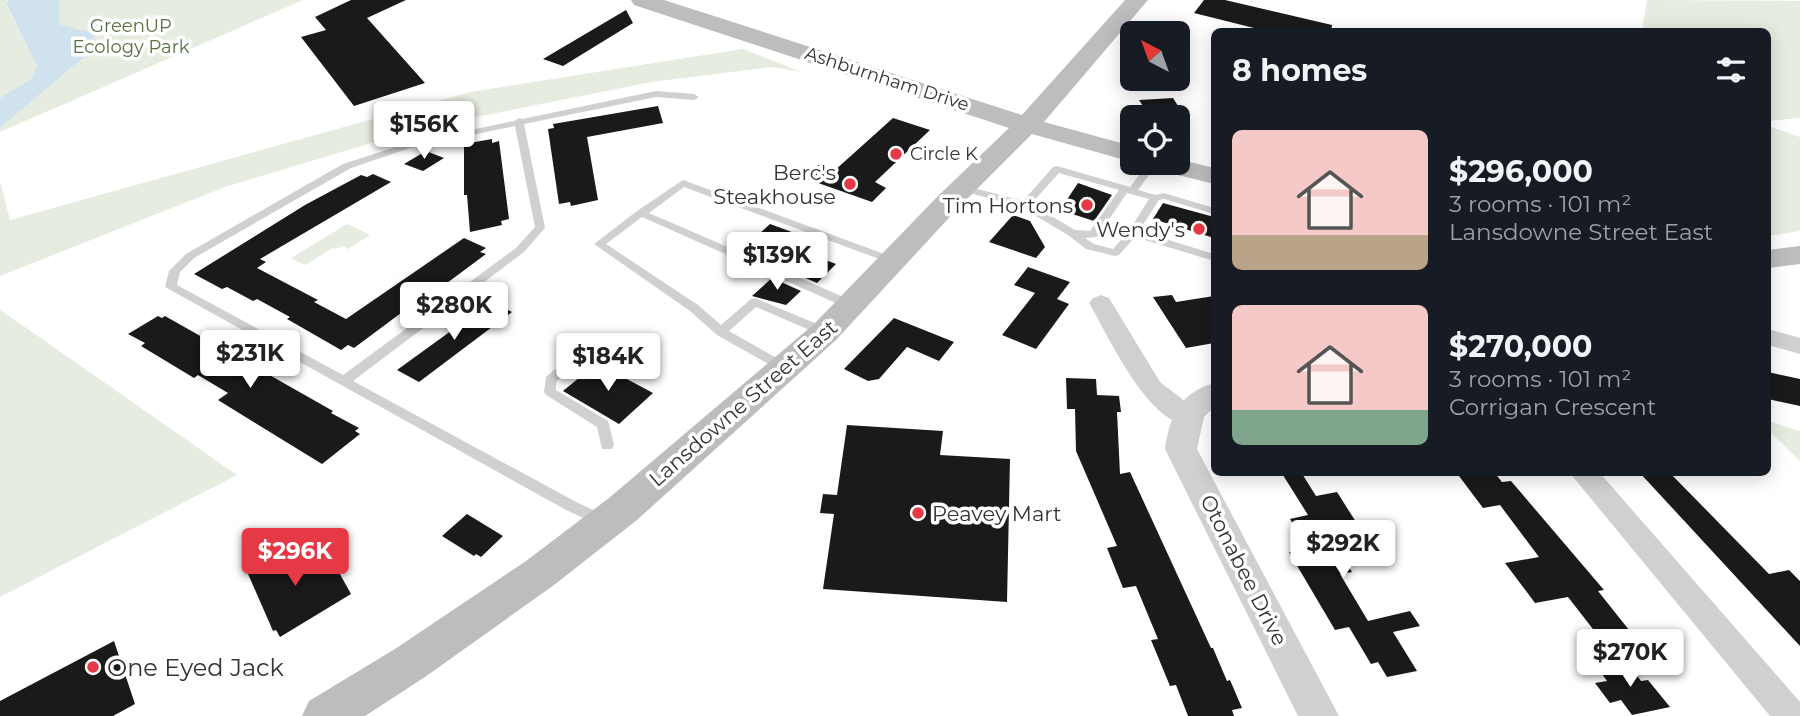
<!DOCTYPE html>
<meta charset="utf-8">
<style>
:root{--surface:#171b24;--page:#242831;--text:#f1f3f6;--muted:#9ea1a6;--accent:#e63946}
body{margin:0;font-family:Montserrat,sans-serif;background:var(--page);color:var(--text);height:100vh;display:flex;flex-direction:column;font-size:26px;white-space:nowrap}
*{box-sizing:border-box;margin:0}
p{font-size:23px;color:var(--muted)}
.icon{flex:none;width:38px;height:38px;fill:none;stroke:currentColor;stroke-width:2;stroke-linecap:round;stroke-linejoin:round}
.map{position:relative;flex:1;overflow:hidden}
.sheet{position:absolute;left:1211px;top:28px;width:560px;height:448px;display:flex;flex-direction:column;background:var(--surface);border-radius:10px;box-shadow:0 4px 18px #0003}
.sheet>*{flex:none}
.needle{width:46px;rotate:319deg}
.tools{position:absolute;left:1120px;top:21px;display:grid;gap:14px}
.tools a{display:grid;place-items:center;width:70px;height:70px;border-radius:10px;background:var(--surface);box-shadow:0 4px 18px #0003;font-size:35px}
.price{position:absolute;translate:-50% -60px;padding:0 16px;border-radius:7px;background:#fff;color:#222;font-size:23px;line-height:46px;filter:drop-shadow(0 2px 4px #0008)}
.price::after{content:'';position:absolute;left:50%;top:42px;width:21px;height:16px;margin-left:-10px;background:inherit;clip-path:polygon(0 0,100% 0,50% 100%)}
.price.on{background:var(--accent);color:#fff}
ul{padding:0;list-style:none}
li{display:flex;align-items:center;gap:21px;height:175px;padding:0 21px}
li span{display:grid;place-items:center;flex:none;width:196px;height:140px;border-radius:10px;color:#555}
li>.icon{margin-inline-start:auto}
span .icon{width:84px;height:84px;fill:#fffc;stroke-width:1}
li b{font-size:30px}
h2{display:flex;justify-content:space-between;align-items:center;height:84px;padding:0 21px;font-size:30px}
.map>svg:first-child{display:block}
.green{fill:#e6ecdf}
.water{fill:#cfe2ee}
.building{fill:#1a1a1a}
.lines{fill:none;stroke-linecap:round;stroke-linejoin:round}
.service{fill:#d0d0d0;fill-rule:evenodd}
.minor{fill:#d0d0d0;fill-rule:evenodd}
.tertiary{fill:#d0d0d0;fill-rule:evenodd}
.secondary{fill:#bdbdbd;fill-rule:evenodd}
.poi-dot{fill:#e63946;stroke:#fff;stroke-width:2.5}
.labels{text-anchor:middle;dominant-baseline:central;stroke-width:7;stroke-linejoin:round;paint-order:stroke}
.far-park-label{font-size:18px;fill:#56703f;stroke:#fff}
.far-street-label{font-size:18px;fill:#333;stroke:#fff}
.far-poi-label{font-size:18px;fill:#333;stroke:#fff;text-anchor:start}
.poi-label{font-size:21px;fill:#333;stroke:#fff;text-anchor:end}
.street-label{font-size:21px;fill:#333;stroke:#fff}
.near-poi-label{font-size:24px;fill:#333;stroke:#fff;text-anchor:start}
</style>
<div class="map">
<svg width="1800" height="716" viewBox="0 0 1800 716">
<rect width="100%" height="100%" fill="#fff"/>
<path class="green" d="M 0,0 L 10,0 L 6,5 L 37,66 L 32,78 L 0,98 Z
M 59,0 L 303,0 L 0,132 L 0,128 L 84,57 L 95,35 L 59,24 Z
M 1647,0 L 1800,1 L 1800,118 L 1768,121 L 1768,32 L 1642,31 Z
M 743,49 L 802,72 L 771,67 L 651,82 L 421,128 L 225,187 L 0,276 L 0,181 L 10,220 L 470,92 Z
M 1768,126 L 1800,137 L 1800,231 L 1768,236 Z
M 347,224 L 370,235 L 348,249 L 342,246 L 336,249 L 333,248 L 305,265 L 291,258 Z
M 0,310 L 22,325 L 237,475 L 0,597 Z
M 1768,421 L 1800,431 L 1800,461 L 1768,430 Z"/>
<path class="water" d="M 10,0 L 59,0 L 59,24 L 96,34 L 84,57 L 0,128 L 0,98 L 32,78 L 37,66 L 6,4 Z"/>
<path class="building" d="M 351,0 L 406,0 L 367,18 L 425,83 L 354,106 L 301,37 L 326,30 L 315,17 Z
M 1204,0 L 1225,0 L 1332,25 L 1331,32 L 1270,32 L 1194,13 Z
M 626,10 L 633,23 L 563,66 L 543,59 Z
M 1173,98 L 1185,117 L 1150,117 L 1139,100 Z
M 658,106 L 663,123 L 587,137 L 598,200 L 571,206 L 570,202 L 559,204 L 548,129 L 554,128 L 553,124 Z
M 893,118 L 930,130 L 875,182 L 886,188 L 872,202 L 804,178 L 818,165 L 834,171 Z
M 492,139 L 492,143 L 499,141 L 509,219 L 501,221 L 502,225 L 470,232 L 467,195 L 464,195 L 464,144 Z
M 426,151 L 444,158 L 423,171 L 404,164 Z
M 373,174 L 391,182 L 260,259 L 266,262 L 257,268 L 318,300 L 314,302 L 346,319 L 464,238 L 486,248 L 480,252 L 486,254 L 443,286 L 440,284 L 354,348 L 348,345 L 341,350 L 287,319 L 290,317 L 257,299 L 253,301 L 227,287 L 222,289 L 194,274 L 305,205 L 361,175 L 367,177 Z
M 1078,183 L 1112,195 L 1094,221 L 1060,210 Z
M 1163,203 L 1214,217 L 1214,238 L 1153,219 Z
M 1013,215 L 1030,221 L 1045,247 L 1036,258 L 989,242 Z
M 770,224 L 819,242 L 807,253 L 836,264 L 817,283 L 741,250 Z
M 1028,267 L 1070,282 L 1057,299 L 1069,304 L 1036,349 L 1002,335 L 1035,293 L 1014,285 Z
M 772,278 L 801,291 L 786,305 L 752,296 Z
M 1172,295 L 1176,302 L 1214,296 L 1214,343 L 1186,348 L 1153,297 Z
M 491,302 L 512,312 L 419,382 L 397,370 Z
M 158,316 L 162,318 L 165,316 L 333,411 L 331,413 L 359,428 L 355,431 L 360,434 L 322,464 L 218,400 L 228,393 L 198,375 L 194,378 L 141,346 L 145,343 L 128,334 Z
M 894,318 L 954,342 L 939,361 L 907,347 L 879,379 L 868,381 L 844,369 Z
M 597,363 L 653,393 L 619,424 L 563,391 Z
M 1768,372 L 1800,379 L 1800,406 L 1768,399 Z
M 1066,378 L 1096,379 L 1097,395 L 1119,396 L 1121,412 L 1117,412 L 1120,474 L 1130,472 L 1211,648 L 1213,648 L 1227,681 L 1230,680 L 1242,708 L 1232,710 L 1234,716 L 1188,716 L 1176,685 L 1170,686 L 1151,640 L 1158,639 L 1136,586 L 1123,588 L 1107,548 L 1117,546 L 1076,451 L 1075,409 L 1067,409 Z
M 847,425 L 943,431 L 940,455 L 1010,459 L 1007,602 L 823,589 L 834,514 L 820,513 L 823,494 L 837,495 Z
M 1281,472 L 1301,472 L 1316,496 L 1337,492 L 1356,522 L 1324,528 L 1352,572 L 1340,574 L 1368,621 L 1410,611 L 1420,626 L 1393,632 L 1417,671 L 1387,677 L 1378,662 L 1371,664 L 1349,627 L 1335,630 L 1289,552 L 1308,549 L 1290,519 L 1308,515 Z
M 1456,472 L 1494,472 L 1502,482 L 1511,481 L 1604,590 L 1598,591 L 1641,645 L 1610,651 L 1568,597 L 1535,603 L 1505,563 L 1539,557 L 1500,505 L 1483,508 Z
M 1639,472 L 1669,472 L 1769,574 L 1789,570 L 1800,581 L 1800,646 Z
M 467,514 L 503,536 L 481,557 L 476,554 L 474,556 L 442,536 Z
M 295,541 L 310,569 L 331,558 L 351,594 L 280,637 L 276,630 L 273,631 L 245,567 Z
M 114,641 L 135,704 L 113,716 L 0,716 L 0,701 Z
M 1626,661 L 1641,681 L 1648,680 L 1670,707 L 1632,715 L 1621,700 L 1610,703 L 1595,683 L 1607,681 L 1597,667 Z"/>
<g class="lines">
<path class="service" d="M 656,91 L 694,94 L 699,97 L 694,100 L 656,97 L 524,124 L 545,228 L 524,252 L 353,381 L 578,503 L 607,516 L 609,520 L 607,524 L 602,526 L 568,511 L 165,287 L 169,271 L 186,254 L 343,164 L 405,144 L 514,121 L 519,118 L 522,119 ZM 515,126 L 535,227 L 516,248 L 343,375 L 177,285 L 180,272 L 194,258 L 351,168 L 410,148 Z
M 1148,163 L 1158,163 L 1138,190 L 1155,195 L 1164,193 L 1214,208 L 1214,214 L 1164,199 L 1159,200 L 1139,231 L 1214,254 L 1214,261 L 1135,237 L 1119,255 L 1115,256 L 1086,249 L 1068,235 L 1021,207 L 959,190 L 958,188 L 963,185 L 1023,201 L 1053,167 L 1057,166 L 1130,187 ZM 1059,173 L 1119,190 L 1090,231 L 1075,230 L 1031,204 ZM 1127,193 L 1149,199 L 1129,231 L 1113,249 L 1094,244 L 1085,238 L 1097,237 Z
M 683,180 L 898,259 L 900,261 L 894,265 L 890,263 L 684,187 L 649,213 L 855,302 L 857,305 L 855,308 L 847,308 L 642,217 L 606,244 L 698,305 L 721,325 L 751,299 L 755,298 L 829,329 L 831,332 L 829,335 L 821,335 L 756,307 L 729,331 L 787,364 L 789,367 L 783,371 L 779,370 L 717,335 L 690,311 L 594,244 L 637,211 Z
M 605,341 L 630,348 L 641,343 L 647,347 L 645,350 L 631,357 L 605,349 L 586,356 L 556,382 L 556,390 L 608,421 L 614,445 L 612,449 L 602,449 L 597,427 L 546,395 L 544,392 L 546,377 L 578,350 Z"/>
<path class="minor" d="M 1101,295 L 1109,298 L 1160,382 L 1195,409 L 1199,416 L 1195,423 C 1153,436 1107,333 1089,303 L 1093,298 Z
M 1768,329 L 1800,338 L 1800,354 L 1768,345 Z
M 1569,472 L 1599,472 L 1800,702 L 1800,716 L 1770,716 Z"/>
<path class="tertiary" d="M 1214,383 L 1214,407 L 1204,417 L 1197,449 L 1339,716 L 1298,716 L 1165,449 C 1170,415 1180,393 1214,383 Z"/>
<path class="secondary" d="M 631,0 L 664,0 L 1022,115 L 1125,0 L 1148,0 L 1044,122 L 1132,146 L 1132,162 L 1032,134 L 959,207 L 836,340 L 637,520 L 554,585 L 425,677 L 365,716 L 302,716 L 309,701 L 395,649 L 526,561 L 609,498 L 814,324 L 939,195 L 1009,128 L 634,5 Z
M 1178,159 L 1214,168 L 1214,184 L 1154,169 L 1150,163 L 1178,163 Z
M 1800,246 L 1800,264 L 1768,268 L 1768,250 Z"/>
</g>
<g class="poi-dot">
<circle cx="896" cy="154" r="7"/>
<circle cx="850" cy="184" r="7"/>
<circle cx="1087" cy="205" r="7"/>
<circle cx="1199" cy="229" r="7"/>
<circle cx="918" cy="513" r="7"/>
<circle cx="93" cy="667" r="7"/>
</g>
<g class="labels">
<g class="far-park-label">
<text x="131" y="26">GreenUP<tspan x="131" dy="21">Ecology Park</tspan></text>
</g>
<g class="far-street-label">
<text transform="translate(887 79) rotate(18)">Ashburnham Drive</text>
</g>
<g class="far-poi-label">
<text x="910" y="154">Circle K</text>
</g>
<g class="poi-label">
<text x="836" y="172">Berc's<tspan x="836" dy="24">Steakhouse</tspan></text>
<text x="1073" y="205">Tim Hortons</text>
<text x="1185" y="229">Wendy's</text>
<text x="932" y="513" text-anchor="start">Peavey Mart</text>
</g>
<g class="street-label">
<text transform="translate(743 403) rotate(-41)">Lansdowne Street East</text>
<text transform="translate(1244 570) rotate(63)">Otonabee Drive</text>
</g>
<g class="near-poi-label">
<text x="107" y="667">One Eyed Jack</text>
</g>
</g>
</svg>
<div class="tools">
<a><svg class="needle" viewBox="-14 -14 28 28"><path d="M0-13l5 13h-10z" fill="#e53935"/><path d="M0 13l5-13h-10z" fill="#9ea1a6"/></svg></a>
<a><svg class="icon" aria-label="locate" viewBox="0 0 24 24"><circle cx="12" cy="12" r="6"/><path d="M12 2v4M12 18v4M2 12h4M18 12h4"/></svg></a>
</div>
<b class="price" style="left:424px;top:161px">$156K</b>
<b class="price" style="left:777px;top:292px">$139K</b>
<b class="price" style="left:454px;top:342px">$280K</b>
<b class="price" style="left:250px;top:390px">$231K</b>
<b class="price" style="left:608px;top:393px">$184K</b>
<b class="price" style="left:1343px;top:580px">$292K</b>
<b class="price on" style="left:295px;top:588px">$296K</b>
<b class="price" style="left:1630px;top:689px">$270K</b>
<section class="sheet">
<h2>8 homes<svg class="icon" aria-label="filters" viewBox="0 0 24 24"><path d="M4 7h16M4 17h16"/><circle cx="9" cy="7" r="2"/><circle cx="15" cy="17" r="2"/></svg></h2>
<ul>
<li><span style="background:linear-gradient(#f6c9c9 75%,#b9a48a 0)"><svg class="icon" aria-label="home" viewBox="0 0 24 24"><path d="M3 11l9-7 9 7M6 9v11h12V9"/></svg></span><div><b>$296,000</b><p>3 rooms · 101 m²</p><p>Lansdowne Street East</p></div></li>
<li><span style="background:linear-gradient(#f6c9c9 75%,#7fa58c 0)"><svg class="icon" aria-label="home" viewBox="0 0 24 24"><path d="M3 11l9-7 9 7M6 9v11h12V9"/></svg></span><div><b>$270,000</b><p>3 rooms · 101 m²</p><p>Corrigan Crescent</p></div></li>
</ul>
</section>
</div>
